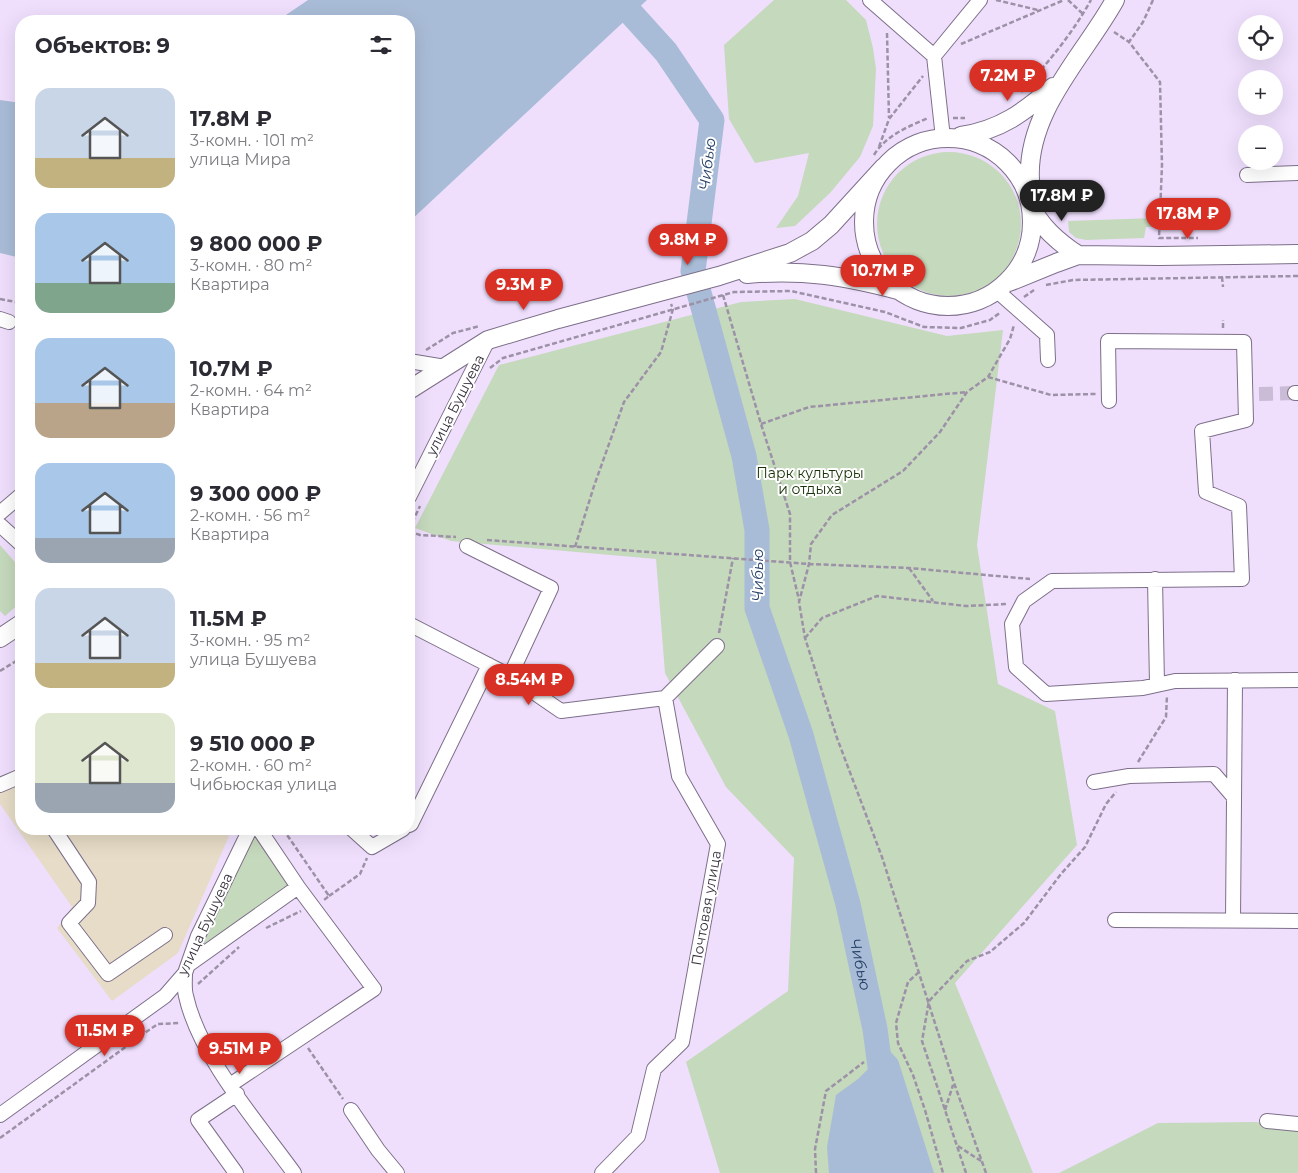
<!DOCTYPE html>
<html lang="ru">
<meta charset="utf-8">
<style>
:root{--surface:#fff;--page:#f7f7f7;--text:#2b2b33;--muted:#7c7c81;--accent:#d93025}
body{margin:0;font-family:Montserrat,sans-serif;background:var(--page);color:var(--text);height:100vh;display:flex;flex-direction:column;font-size:19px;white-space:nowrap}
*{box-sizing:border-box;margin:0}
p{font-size:16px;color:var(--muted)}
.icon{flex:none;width:28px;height:28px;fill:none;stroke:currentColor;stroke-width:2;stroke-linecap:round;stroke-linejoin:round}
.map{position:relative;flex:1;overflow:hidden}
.sheet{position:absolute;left:15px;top:15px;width:400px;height:820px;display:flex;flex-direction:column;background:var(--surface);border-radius:20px;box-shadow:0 5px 20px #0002}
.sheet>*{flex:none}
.tools{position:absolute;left:1238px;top:15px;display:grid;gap:10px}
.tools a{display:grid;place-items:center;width:45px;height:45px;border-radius:50%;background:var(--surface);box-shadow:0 5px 20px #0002;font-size:25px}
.price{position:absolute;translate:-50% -42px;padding:0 11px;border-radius:18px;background:var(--accent);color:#fff;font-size:16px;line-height:32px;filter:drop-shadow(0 1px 2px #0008)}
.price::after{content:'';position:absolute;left:50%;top:30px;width:15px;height:11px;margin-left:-8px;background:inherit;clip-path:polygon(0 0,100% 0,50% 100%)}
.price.current{background:#222;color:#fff}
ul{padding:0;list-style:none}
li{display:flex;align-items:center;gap:15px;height:125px;padding:0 20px}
li span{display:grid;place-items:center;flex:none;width:140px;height:100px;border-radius:15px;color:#555}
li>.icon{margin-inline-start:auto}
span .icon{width:60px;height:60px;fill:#fffc;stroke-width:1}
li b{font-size:21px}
h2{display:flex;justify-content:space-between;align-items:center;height:60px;padding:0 20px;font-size:21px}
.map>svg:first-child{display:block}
.education{fill:#e6dcc7}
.green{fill:#c5d9bc}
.water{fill:#a9bcd7}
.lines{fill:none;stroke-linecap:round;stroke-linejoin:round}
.river{stroke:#a9bcd7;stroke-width:25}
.minor-tunnel{stroke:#cabcd6;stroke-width:14;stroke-dasharray:14 7;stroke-linecap:butt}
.minor-casing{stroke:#7d6f89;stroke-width:16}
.major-casing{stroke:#7d6f89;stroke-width:20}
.path{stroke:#9c91a6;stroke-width:2.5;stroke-dasharray:5 2.5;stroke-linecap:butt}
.minor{stroke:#fff;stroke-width:14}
.major{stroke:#fff;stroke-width:18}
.labels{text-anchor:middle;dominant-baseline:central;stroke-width:4;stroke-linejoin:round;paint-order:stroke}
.street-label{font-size:14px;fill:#352f3a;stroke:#fff}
.park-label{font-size:14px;fill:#183208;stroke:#fff}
.water-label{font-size:15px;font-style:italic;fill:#254066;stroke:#fff}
</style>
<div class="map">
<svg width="1298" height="1173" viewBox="0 0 1298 1173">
<rect width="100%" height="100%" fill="#efdffd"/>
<path class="education" d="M 21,784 L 21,829 L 232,829 L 178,953 L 112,1001 L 57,928 L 72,907 L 0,804 L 0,791 L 12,786 Z"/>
<path class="green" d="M 774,0 L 846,0 L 866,20 L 873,48 L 876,69 L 873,126 L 860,157 L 830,193 L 795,226 L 776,228 L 798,196 L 809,153 L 755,163 L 729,119 L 724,45 Z
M877 224a72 72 0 1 1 144 0a72 72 0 1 1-144 0Z
M 1155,218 L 1154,227 L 1146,227 L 1144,238 L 1086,240 L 1076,238 L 1069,232 L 1068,221 Z
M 795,299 L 947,336 L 1003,330 L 977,545 L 998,684 L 1055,711 L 1077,845 L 955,983 L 1033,1173 L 720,1173 L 686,1062 L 788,991 L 794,858 L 726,787 L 665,673 L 656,559 L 451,541 L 415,528 L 499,365 L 741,302 Z
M 0,545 L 21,569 L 21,602 L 5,616 L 0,611 Z
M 255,830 L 291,886 L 199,952 Z
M 1256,1122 L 1298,1129 L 1298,1173 L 1059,1173 L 1158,1123 Z"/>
<path class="water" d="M 308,0 L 647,0 L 409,222 L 409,21 L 277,21 Z
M 0,100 L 21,103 L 21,258 L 0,253 Z
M 889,1050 L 898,1060 L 934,1173 L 829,1173 L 827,1147 L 836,1095 L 858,1079 L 871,1066 L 870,1058 Z"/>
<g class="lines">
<path class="river" id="s1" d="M 619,0 L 666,52 L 712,120 L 693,271 L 744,456 L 757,530 L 757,608 L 801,735 L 848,904 L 875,1029 L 883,1089"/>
<path class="minor-tunnel" d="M 1259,394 L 1295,393"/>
<defs>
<path id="minor" d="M 870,0 L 934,56 L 943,138
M 934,56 L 980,0
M 1247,175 L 1298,173
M 996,290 L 1047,335 L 1048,360
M 0,319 L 9,322
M 409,361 L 445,367
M 1295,393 L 1298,393
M 1109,401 L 1108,341 L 1244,342 L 1246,420 L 1202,431 L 1206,492 L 1239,506 L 1242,579 L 1052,581 L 1024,601 L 1012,624 L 1016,667 L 1046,694 L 1143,688 L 1175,681 L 1298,680
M 409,497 L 488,340
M 0,513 L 21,495
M 0,525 L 21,544
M 467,546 L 551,588 L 510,676
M 1155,579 L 1157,684
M 409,624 L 510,676 L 561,711 L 665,698
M 1094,782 L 1129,776 L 1214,774 L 1233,796
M 0,785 L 21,776
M 409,825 L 411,824 L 489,665
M 54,829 L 89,882 L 88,903 L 69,923 L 108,974 L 165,935
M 352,829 L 372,847 L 403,829
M 1115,920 L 1298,921
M 1233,920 L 1235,680
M 188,965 L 298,887 L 259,829
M 185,973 C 185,981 184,989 186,996 C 199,1056 258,1123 294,1173
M 230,1085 L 374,989 L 298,887
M 351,1110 L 378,1150 L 397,1173
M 0,1115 L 165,996 L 185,973 L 198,936 L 250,829
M 1267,1121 L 1298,1124
M 236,1173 L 198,1120 L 237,1094
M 602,1173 L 638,1136 L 654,1069 L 682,1042 L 718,844 L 679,776 L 665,698 L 717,646"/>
<path id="major" d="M 961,136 C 1001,130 1024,112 1053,87
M864 222a84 84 0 1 1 168 0a84 84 0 1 1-168 0Z
M 1078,255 C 1061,244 1036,224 1031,203 C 1029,196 1030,187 1030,180 C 1026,111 1084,56 1115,0
M 747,274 C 803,269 844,276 898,290
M 1009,282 L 1056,263 L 1078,255 L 1159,256 L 1298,254
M 409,390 L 488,340 L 558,319 L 719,276 L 790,253 L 812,241 L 831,225 L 884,167
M 0,638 L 21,624"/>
</defs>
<use href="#minor" class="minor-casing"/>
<use href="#major" class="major-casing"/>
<path class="path" d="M 996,0 L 1038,10
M 1068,0 L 1083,14
M 1153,0 L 1143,22 L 1129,42 L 1160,82 L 1162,165 L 1159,238 L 1198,238
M 1114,32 L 1129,42
M 887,33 L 889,118
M 961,44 L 1064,0
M 1021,92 C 1048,63 1072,34 1091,0
M 953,118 L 965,118
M 879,147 L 889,119 L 923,76
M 874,155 C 886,135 908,127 928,118
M 1222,277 L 1223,287
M 1046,285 L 1073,280 L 1298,276
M 723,295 L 761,424 L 790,514 L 790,562 L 799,600
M 1024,297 L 1034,290
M 0,299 L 21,303
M 1223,328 L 1223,320
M 426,350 L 453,333 L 480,326
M 490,368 L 503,358 L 734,292 L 791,291 L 885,312 L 924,327 L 961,328 L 990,320 L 1001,312
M 988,377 L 1051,395 L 1096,394
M 761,424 L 809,407 L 967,392
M 409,529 L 420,506
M 409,531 L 420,535 L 456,537
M 487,540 L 809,564 L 909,568 L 1030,579
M 575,547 L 594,486 L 624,402 L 661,352 L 673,309 L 671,304
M 909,568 L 933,601
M 719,633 L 733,558
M 805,638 L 822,618 L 877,596 L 966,606 L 1007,604
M 0,671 L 21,658
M 1138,762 L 1166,717 L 1167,695
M 283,829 L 329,896 L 324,900
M 329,896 L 360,874 L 367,858
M 266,928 L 301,911
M 919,972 L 908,982 L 896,1023 L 898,1043 L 913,1075 L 925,1110 L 943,1173
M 198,984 L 239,947
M 308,1048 L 343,1099
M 945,1110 L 953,1085
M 0,1138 L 149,1030 L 158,1024 L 179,1023
M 958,1146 L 981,1161
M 816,1173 L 815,1149 L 826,1091 L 864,1062
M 966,1173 L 922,1041 L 929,1001 L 967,961 L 990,952 L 1024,923 L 1061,874 L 1085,847 L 1106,804 L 1116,792
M 986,1173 L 954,1083 L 882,857 L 837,738 L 805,638 L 799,602 L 809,564 L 811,544 L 832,515 L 903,471 L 940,432 L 967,392 L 988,377 L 1010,339 L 1014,325"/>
<use href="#minor" class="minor"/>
<use href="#major" class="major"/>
</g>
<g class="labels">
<g class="street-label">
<text transform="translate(455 405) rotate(-63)">улица Бушуева</text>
<text transform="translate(706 908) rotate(-80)">Почтовая улица</text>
<text transform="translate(205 924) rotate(-65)">улица Бушуева</text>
</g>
<g class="park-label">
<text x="810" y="473">Парк культуры<tspan x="810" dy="16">и отдыха</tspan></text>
</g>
<g class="water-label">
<text transform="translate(707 164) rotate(-83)">Чибью</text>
<text transform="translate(757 575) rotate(-90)">Чибью</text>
<text stroke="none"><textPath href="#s1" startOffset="1021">Чибью</textPath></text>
</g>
</g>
</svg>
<div class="tools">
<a><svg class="icon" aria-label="locate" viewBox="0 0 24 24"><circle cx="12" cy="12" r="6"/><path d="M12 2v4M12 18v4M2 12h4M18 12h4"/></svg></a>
<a>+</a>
<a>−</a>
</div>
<b class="price" style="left:1008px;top:102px">7.2M ₽</b>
<b class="price current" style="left:1062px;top:222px">17.8M ₽</b>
<b class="price" style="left:1188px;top:240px">17.8M ₽</b>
<b class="price" style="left:688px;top:266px">9.8M ₽</b>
<b class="price" style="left:883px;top:297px">10.7M ₽</b>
<b class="price" style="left:524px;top:311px">9.3M ₽</b>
<b class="price" style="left:529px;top:706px">8.54M ₽</b>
<b class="price" style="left:105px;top:1057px">11.5M ₽</b>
<b class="price" style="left:240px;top:1075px">9.51M ₽</b>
<section class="sheet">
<h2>Объектов: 9<svg class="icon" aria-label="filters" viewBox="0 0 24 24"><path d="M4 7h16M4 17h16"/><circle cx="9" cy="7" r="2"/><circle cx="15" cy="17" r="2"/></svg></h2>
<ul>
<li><span style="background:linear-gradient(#c9d6e8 70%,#c2b280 0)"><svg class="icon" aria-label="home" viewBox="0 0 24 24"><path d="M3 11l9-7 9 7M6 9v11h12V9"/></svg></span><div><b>17.8M ₽</b><p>3-комн. · 101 m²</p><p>улица Мира</p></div></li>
<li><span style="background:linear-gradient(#a9c7e8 70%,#7fa58c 0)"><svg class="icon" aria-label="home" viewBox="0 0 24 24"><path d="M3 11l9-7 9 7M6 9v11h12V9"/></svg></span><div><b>9 800 000 ₽</b><p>3-комн. · 80 m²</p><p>Квартира</p></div></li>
<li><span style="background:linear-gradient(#a9c7e8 65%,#b9a48a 0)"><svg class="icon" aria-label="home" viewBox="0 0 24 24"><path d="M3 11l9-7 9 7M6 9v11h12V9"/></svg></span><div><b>10.7M ₽</b><p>2-комн. · 64 m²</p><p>Квартира</p></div></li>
<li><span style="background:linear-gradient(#a9c7e8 75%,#9aa5b1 0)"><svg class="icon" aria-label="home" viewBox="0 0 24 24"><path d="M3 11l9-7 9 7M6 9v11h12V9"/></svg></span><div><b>9 300 000 ₽</b><p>2-комн. · 56 m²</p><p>Квартира</p></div></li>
<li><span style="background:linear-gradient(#c9d6e8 75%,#c2b280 0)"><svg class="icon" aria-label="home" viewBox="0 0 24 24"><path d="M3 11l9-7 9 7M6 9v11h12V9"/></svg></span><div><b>11.5M ₽</b><p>3-комн. · 95 m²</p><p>улица Бушуева</p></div></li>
<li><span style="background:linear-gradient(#dfe7d0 70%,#9aa5b1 0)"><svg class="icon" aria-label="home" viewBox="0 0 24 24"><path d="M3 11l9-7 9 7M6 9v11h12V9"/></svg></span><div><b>9 510 000 ₽</b><p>2-комн. · 60 m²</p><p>Чибьюская улица</p></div></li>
</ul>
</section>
</div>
